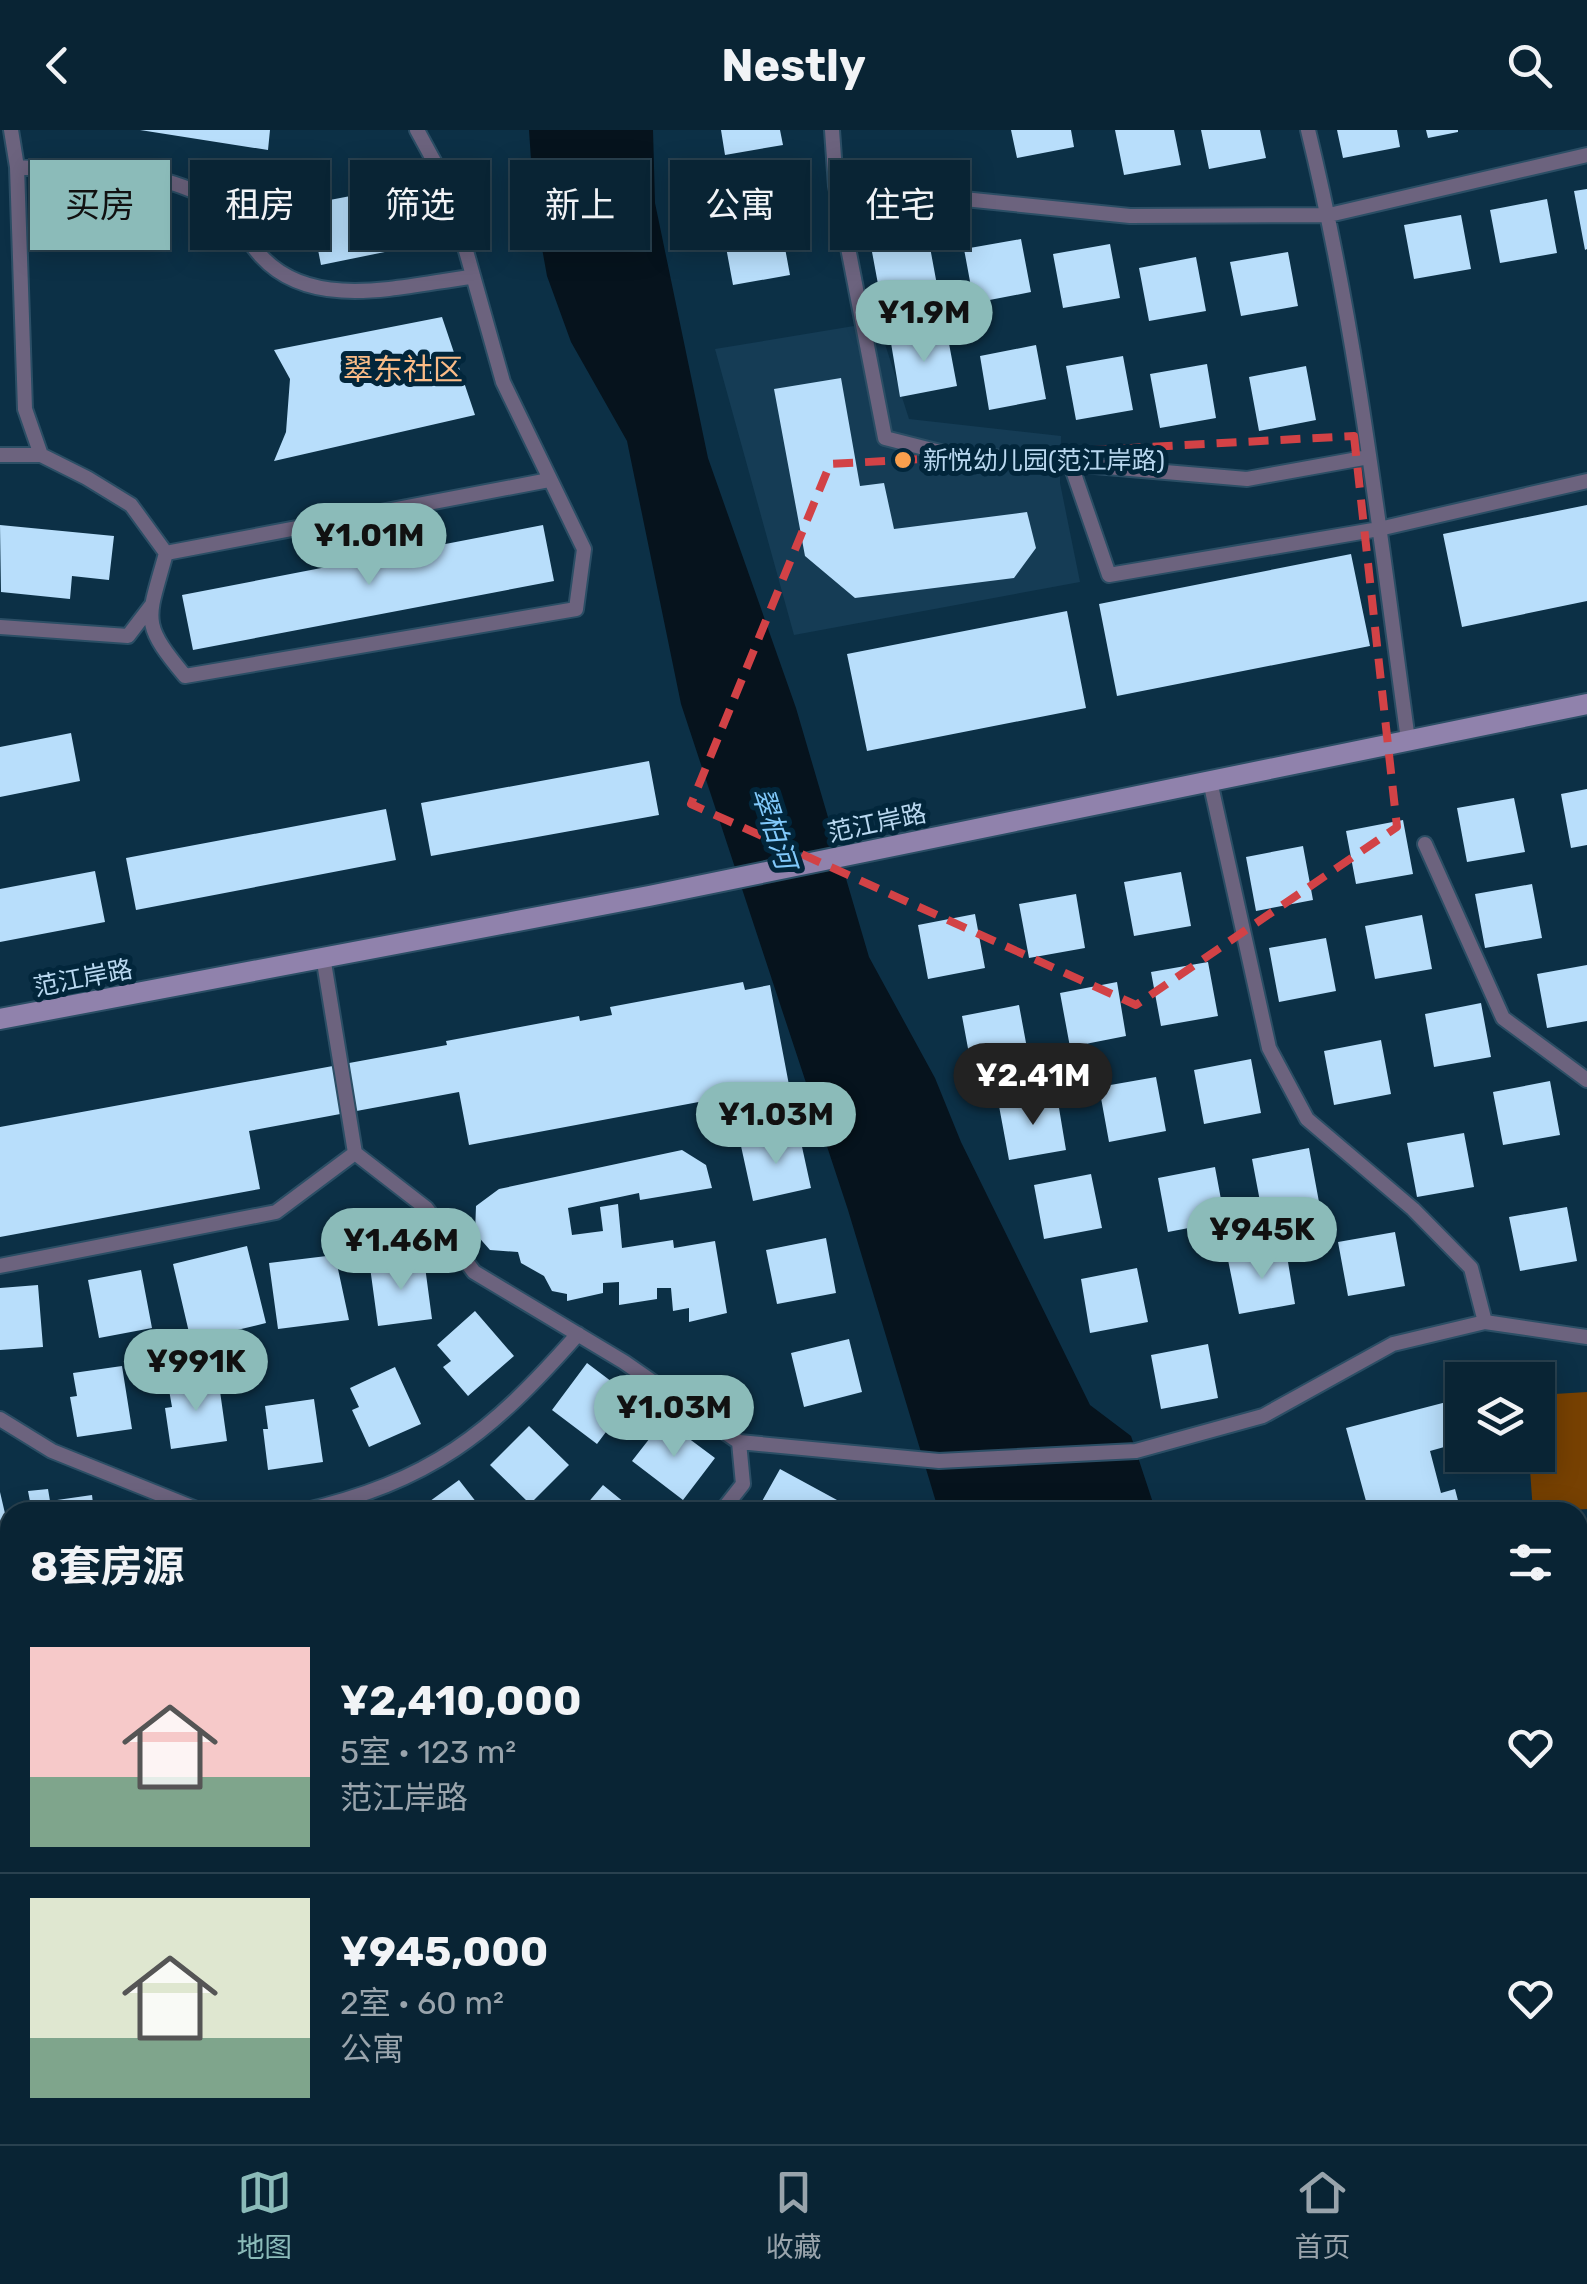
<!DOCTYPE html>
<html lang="zh">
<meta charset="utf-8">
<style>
:root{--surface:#092434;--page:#122c3c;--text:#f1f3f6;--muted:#99a4ac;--line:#29414f;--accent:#8bbbb9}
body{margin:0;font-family:Rubik,"Noto Sans SC",sans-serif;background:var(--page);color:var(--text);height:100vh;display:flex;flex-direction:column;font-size:38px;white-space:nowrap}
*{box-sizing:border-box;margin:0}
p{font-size:32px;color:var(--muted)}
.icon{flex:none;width:55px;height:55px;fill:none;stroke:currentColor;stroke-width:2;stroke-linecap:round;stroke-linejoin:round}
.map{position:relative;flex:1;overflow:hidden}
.details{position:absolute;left:0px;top:1372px;width:1588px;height:642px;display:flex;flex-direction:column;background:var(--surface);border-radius:30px 30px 0 0;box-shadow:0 5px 25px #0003,0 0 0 2px var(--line)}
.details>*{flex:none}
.banner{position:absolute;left:30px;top:30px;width:1000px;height:90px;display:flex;gap:20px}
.controls{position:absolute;left:1445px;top:1232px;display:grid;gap:20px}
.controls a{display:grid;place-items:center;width:110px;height:110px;border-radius:0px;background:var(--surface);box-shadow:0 5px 25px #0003,0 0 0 2px var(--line);font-size:50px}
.price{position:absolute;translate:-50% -85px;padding:0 22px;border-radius:35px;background:var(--accent);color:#111;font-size:32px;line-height:65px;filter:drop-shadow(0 2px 5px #0008)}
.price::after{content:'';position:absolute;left:50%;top:60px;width:30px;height:22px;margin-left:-15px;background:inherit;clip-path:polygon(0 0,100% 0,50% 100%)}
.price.on{background:#222;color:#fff}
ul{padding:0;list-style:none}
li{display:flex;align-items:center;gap:30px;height:250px;padding:0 30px}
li+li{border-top:2px solid var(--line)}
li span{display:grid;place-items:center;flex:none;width:280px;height:200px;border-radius:0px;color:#555}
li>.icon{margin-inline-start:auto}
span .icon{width:120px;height:120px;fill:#fffc;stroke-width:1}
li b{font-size:42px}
h2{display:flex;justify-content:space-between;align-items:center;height:120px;padding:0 30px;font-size:42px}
.chip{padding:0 35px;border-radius:0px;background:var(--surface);box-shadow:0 5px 25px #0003,0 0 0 2px var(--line);font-size:35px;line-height:90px}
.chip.on{background:var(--accent);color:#111}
header{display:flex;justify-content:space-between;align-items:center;height:130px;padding:0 30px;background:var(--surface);font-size:45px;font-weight:700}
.tab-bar{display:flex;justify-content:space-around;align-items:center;height:140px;border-top:2px solid var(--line);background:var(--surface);font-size:28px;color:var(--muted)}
.tab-bar a{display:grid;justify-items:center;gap:5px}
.tab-bar .on{color:var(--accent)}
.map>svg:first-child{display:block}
.built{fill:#153c55}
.green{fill:#774102}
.water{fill:#06131d}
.building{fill:#b8defb}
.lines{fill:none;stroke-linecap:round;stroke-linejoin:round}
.lane-casing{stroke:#2b4e65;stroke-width:18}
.secondary-casing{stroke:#2b4e65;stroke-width:24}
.lane{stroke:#6c637e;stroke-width:14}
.secondary{stroke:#9082ac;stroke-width:20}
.marked{fill:none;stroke:#d24246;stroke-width:8;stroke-dasharray:20 12;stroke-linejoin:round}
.poi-dot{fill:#f99f4d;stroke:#02263b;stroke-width:4}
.labels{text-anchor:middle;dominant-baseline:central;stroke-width:10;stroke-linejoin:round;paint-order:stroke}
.poi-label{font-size:25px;fill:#b9d8f0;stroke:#02263b;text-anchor:start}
.street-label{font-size:25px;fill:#b9d8f0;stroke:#02263b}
.water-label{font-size:28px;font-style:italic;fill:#81c9fb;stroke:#02263b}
.quarter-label{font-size:30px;fill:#fabb86;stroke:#02263b}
</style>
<header><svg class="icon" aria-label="back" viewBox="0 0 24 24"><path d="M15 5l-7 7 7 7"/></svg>Nestly<svg class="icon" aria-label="search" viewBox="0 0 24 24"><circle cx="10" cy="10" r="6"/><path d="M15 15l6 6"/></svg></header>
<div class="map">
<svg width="1587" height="2014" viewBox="0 0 1587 2014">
<rect width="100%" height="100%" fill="#0c3046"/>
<path class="built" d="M 878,192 L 909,289 L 1061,306 L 1060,353 L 1080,452 L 794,505 L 715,219 Z
M 435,2005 L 914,2005 L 930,2014 L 328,2014 Z"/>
<path class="green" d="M 1587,1262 L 1587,1379 L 1533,1382 L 1529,1325 L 1538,1325 L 1538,1265 Z"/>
<path class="water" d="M 529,0 L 653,0 L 655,73 L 708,328 L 796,578 L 869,827 L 935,948 L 961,1012 L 1090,1275 L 1131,1306 L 1156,1382 L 939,1382 L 848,1080 L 681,574 L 627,311 L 571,212 L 547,146 L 534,74 Z
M 1587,1541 L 1587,1698 L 1578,1700 L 1578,1542 Z
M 10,1885 L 10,2005 L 260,2005 L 187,2014 L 0,2014 L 0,1889 Z
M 955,2005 L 1228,2005 L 1229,2014 L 967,2014 Z"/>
<path class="building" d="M 140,0 L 270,0 L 268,20 Z
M 721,0 L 780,0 L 783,15 L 725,25 Z
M 1011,0 L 1071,0 L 1074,17 L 1017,28 Z
M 1115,0 L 1174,0 L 1181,35 L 1124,45 Z
M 1201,0 L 1260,0 L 1266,28 L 1209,39 Z
M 1337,0 L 1397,0 L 1400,17 L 1343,28 Z
M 1426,0 L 1458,0 L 1458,2 L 1428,8 Z
M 418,53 L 429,113 L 321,135 L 309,74 Z
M 1587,59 L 1587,119 L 1585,120 L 1574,61 Z
M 1547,69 L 1557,123 L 1500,133 L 1490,80 Z
M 1461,85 L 1471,139 L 1414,149 L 1404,95 Z
M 780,91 L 790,145 L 733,155 L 723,101 Z
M 927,101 L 937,155 L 880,165 L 870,111 Z
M 1021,109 L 1031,162 L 974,173 L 964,119 Z
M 1110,114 L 1120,168 L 1063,178 L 1053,124 Z
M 1288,122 L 1298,176 L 1241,186 L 1230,132 Z
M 1196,127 L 1206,181 L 1149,191 L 1139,138 Z
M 442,187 L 475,285 L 274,331 L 286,302 L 290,249 L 274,220 Z
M 947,203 L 957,256 L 900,267 L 891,213 Z
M 1036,215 L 1046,269 L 989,280 L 980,226 Z
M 1123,226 L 1133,280 L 1076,290 L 1066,236 Z
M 1207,234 L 1216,288 L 1160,298 L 1150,244 Z
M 1306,236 L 1316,290 L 1259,301 L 1249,247 Z
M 841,248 L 860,356 L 884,353 L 894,399 L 1027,382 L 1036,418 L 1014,448 L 855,468 L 805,426 L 774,259 Z
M 1587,375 L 1587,471 L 1462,497 L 1443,404 Z
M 0,395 L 114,406 L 109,450 L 72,446 L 70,469 L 1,462 Z
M 543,395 L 554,451 L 193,520 L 182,465 Z
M 1351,424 L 1370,516 L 1117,566 L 1099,474 Z
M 1067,481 L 1086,578 L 867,621 L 847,524 Z
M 71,603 L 80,651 L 0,667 L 0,617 Z
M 649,631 L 659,685 L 431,726 L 421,673 Z
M 1587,659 L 1587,715 L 1571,718 L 1561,664 Z
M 1514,668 L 1525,722 L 1467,732 L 1457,678 Z
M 386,679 L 396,730 L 136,780 L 126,728 Z
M 1403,690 L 1413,744 L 1356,754 L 1346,701 Z
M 1303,716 L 1313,770 L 1256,781 L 1246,727 Z
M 95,741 L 105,792 L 0,812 L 0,759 Z
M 1181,742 L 1191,796 L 1134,806 L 1124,752 Z
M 1532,754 L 1542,808 L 1485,818 L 1475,764 Z
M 1076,764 L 1085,818 L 1029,828 L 1019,774 Z
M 975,784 L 985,838 L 928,849 L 918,795 Z
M 1422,785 L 1432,839 L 1375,849 L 1365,796 Z
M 1326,808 L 1336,861 L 1279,872 L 1269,818 Z
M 1208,832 L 1218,886 L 1161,896 L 1151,842 Z
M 1587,835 L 1587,891 L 1547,898 L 1537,844 Z
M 743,852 L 745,860 L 770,855 L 789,955 L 469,1015 L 459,962 L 249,1001 L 260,1059 L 0,1107 L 0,997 L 447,915 L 446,911 L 579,886 L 580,891 L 612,885 L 610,877 Z
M 1117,852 L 1126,906 L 1070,917 L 1060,863 Z
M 1481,873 L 1491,927 L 1434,937 L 1425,884 Z
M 1019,875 L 1029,929 L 972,940 L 962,886 Z
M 1381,910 L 1391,964 L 1334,975 L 1324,921 Z
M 1251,929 L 1261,983 L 1204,994 L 1194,940 Z
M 1156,947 L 1166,1001 L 1109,1012 L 1099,957 Z
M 1550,951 L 1560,1005 L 1503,1015 L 1493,962 Z
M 1057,966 L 1066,1020 L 1009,1030 L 999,976 Z
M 799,1003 L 811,1058 L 753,1071 L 741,1016 Z
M 1464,1003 L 1474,1057 L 1417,1067 L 1407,1013 Z
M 1309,1018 L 1319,1072 L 1262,1082 L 1252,1029 Z
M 682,1020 L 706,1035 L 712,1058 L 640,1070 L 639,1063 L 568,1078 L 572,1105 L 603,1101 L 600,1077 L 618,1074 L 622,1118 L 673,1110 L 674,1118 L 715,1111 L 727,1183 L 689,1192 L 689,1178 L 673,1181 L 671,1158 L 657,1158 L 657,1169 L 619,1175 L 619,1152 L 603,1153 L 603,1163 L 567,1171 L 567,1164 L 552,1161 L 544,1146 L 521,1133 L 518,1122 L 490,1120 L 475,1103 L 476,1076 L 499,1059 Z
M 1215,1037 L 1225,1091 L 1168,1102 L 1158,1048 Z
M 1091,1044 L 1102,1098 L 1044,1109 L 1034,1055 Z
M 1567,1077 L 1577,1131 L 1520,1141 L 1509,1087 Z
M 1395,1102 L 1405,1156 L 1348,1166 L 1338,1112 Z
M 826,1108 L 836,1163 L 777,1174 L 766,1120 Z
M 247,1116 L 266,1193 L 191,1211 L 173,1134 Z
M 1286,1120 L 1295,1174 L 1239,1184 L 1228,1130 Z
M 335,1125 L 349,1190 L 278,1199 L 269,1133 Z
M 424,1129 L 432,1189 L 378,1196 L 370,1137 Z
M 1137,1138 L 1148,1192 L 1090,1203 L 1081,1149 Z
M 141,1140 L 152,1198 L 99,1208 L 88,1150 Z
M 38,1155 L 43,1217 L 0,1220 L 0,1158 Z
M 475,1181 L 514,1226 L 468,1266 L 443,1237 L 451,1231 L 437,1215 Z
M 849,1209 L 862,1262 L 804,1277 L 791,1223 Z
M 1208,1214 L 1218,1268 L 1161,1279 L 1151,1225 Z
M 587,1233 L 632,1267 L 597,1314 L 552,1280 Z
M 122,1236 L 132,1299 L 77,1307 L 70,1267 L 77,1266 L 73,1243 Z
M 395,1237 L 421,1294 L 369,1317 L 352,1280 L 359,1277 L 350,1258 Z
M 218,1247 L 227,1311 L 171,1319 L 165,1278 L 172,1277 L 168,1254 Z
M 1462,1268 L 1462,1312 L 1430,1321 L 1441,1363 L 1455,1359 L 1461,1382 L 1369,1382 L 1346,1298 Z
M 314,1269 L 323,1332 L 268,1340 L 263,1299 L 268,1299 L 265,1276 Z
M 664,1290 L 715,1328 L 683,1370 L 632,1331 Z
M 529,1296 L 569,1335 L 530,1374 L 490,1335 Z
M 780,1339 L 837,1370 L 830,1382 L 756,1382 Z
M 459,1350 L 484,1382 L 415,1382 Z
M 603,1355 L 636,1382 L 580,1382 Z
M 48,1359 L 50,1371 L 92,1365 L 94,1382 L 32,1382 L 28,1361 Z
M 0,1362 L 7,1392 L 0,1393 Z
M 1587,1439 L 1587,1494 L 1578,1496 L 1578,1440 Z
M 0,1666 L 10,1667 L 10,1751 L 0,1750 Z
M 1587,1853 L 1587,1900 L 1578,1903 L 1578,1855 Z
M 1587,1965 L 1587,2013 L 1412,2014 L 1410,2005 L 1578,2005 L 1578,1967 Z"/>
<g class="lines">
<defs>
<path id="lane" d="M 11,0 L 17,37 L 25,279 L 41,325
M 832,0 L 836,56 L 885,308 L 944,323 L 1247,349 L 1369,327
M 1308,0 C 1357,200 1380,406 1408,610
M 17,37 C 75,41 144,37 198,63 C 238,82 235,97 261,126 C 313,183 405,155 471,147
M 836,56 L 1130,86 L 1329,85 L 1587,25
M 0,325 L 41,325 L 87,348 L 131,375 L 166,423 C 148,490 139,491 185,546 L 576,479 L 584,419 L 503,252 L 448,57 L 417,0
M 1070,332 L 1109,445 L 1379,399 L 1587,351
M 166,423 L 549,350
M 0,497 L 128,506 L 151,476
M 1210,651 L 1269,918 L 1307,989 L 1413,1079 L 1471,1138 L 1485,1192
M 1425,714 L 1503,888 L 1587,950
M 323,826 L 355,1023 L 426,1078 L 474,1142 L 624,1232 L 739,1312 L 939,1331 L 1136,1321 L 1263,1286 L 1393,1214 L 1485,1192 L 1587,1207
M 0,1136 L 276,1082 L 355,1023
M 0,1289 L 52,1321 L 204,1382
M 299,1382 C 432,1351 489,1305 578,1204
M 721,1382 L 743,1354 L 739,1312
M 0,1570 L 10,1573"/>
<path id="secondary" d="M 0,889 L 649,766 L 1587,574"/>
</defs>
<use href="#lane" class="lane-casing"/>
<use href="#secondary" class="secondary-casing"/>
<use href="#lane" class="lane"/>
<use href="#secondary" class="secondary"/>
</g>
<path class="marked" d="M 1354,306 L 1397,697 L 1136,875 L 691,674 L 830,334 Z"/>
<circle class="poi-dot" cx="903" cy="330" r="10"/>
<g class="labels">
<g class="poi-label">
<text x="923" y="330">新悦幼儿园(范江岸路)</text>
</g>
<g class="street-label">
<text transform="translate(877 693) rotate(-12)">范江岸路</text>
<text transform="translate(83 848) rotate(-11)">范江岸路</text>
</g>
<g class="water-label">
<text transform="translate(774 698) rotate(72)">翠柏河</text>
</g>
<g class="quarter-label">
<text x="403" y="240">翠东社区</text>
</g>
</g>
</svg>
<div class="controls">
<a><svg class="icon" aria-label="layers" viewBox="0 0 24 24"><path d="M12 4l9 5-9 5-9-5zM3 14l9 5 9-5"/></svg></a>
</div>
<b class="price" style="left:924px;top:235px">¥1.9M</b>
<b class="price" style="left:369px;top:458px">¥1.01M</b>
<b class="price on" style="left:1033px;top:998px">¥2.41M</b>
<b class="price" style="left:776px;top:1037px">¥1.03M</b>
<b class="price" style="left:1262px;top:1152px">¥945K</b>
<b class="price" style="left:401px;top:1163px">¥1.46M</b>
<b class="price" style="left:196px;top:1284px">¥991K</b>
<b class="price" style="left:674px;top:1330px">¥1.03M</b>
<div class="banner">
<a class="chip on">买房</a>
<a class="chip">租房</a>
<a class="chip">筛选</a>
<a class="chip">新上</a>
<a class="chip">公寓</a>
<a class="chip">住宅</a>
</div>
<section class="details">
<h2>8套房源<svg class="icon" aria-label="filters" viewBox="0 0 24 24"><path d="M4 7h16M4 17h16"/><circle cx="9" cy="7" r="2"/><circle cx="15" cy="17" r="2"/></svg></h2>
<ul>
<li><span style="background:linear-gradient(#f6c9c9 65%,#7fa58c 0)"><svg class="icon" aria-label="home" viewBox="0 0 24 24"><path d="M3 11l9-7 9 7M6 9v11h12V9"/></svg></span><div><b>¥2,410,000</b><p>5室 · 123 m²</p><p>范江岸路</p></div><svg class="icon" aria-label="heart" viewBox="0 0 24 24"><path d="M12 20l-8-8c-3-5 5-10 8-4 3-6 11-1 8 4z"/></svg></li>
<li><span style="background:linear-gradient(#dfe7d0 70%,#7fa58c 0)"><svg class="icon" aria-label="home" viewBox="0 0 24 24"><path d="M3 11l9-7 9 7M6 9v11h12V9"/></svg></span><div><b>¥945,000</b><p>2室 · 60 m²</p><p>公寓</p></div><svg class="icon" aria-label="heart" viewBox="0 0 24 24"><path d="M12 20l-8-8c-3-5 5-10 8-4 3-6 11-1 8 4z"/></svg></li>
</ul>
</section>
</div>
<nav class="tab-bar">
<a class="on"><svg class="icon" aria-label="map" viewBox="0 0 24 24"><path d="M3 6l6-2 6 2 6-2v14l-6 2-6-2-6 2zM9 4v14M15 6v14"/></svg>地图</a>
<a><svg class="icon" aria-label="saved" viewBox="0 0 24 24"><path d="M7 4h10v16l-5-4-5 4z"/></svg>收藏</a>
<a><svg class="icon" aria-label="home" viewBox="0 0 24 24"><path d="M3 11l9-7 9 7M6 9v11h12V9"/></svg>首页</a>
</nav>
